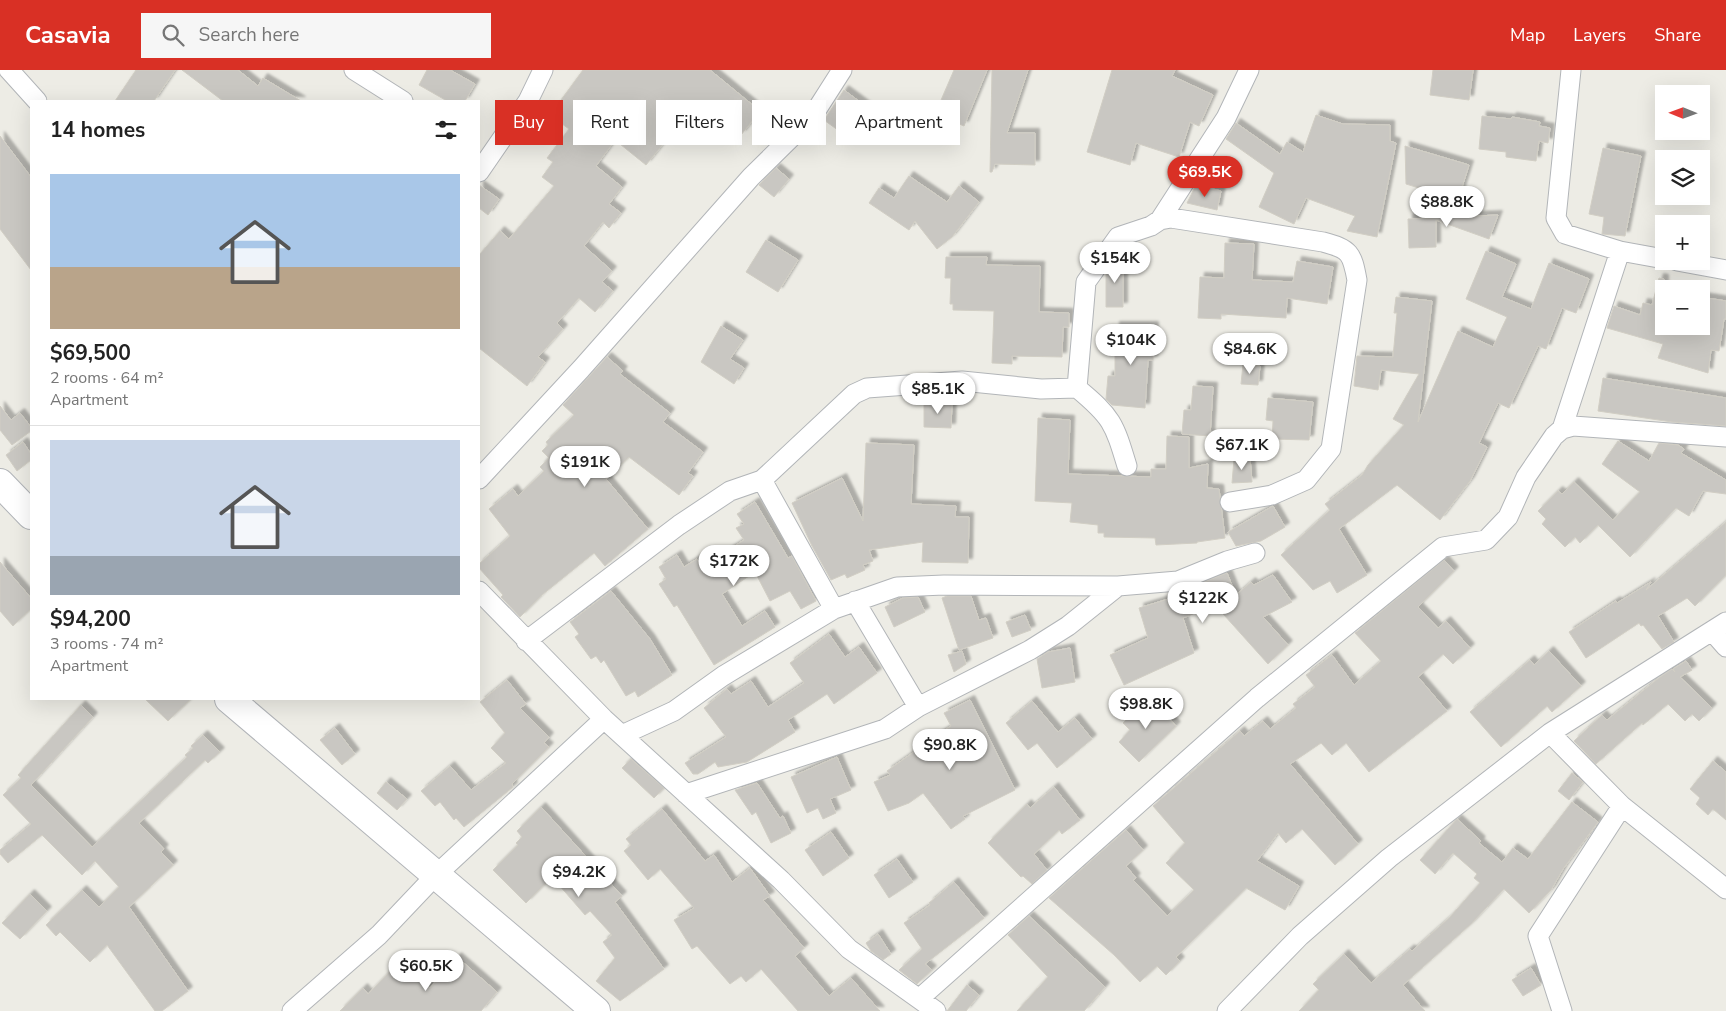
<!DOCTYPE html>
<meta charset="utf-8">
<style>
:root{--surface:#fff;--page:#f6f6f6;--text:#222;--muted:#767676;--line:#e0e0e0;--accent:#d93025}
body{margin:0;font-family:"Nunito Sans",sans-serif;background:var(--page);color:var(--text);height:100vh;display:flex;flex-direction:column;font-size:19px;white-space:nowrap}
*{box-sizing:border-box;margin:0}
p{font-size:16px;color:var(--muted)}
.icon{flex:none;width:28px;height:28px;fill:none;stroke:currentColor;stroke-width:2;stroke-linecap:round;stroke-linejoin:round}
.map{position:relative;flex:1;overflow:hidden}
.drawer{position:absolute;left:30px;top:30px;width:450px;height:600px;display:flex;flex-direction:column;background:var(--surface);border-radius:0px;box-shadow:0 5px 20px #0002}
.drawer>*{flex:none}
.hud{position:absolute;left:495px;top:30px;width:475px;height:45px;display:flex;gap:10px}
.needle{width:32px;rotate:271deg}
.tools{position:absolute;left:1655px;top:15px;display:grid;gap:10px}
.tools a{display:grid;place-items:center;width:55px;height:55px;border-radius:0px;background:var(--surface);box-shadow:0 5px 20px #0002;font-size:25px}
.price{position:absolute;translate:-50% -42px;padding:0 11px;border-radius:18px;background:#fff;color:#222;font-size:16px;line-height:32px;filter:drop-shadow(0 1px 2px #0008)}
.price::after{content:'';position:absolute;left:50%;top:30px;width:15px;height:11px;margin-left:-8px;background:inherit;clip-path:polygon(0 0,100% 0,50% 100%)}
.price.current{background:var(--accent);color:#fff}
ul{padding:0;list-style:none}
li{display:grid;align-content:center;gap:10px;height:265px;padding:0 20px}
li+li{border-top:1px solid var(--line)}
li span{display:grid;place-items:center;height:155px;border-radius:0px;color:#555}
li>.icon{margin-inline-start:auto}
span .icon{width:90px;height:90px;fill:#fffc;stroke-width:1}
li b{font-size:21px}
h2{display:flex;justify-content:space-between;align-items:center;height:60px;padding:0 20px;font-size:21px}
.tag{padding:0 18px;border-radius:0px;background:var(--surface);box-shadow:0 5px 20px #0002;font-size:18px;line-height:45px}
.tag.current{background:var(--accent);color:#fff}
header{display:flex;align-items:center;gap:30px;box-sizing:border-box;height:70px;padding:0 25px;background:var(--accent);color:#fff}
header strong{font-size:24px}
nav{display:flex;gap:28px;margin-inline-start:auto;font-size:18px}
.search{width:350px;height:45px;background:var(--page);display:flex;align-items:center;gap:12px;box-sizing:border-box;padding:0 18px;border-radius:0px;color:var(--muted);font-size:19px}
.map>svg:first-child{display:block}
.building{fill:#c9c7c2;stroke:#d1cec4;filter:url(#shadow)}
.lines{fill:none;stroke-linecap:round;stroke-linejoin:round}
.minor-casing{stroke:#b2b5b8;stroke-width:21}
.secondary-casing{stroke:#b1b4b8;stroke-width:30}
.minor{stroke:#fff;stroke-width:19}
.secondary{stroke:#fff;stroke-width:28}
</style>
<header>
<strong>Casavia</strong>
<div class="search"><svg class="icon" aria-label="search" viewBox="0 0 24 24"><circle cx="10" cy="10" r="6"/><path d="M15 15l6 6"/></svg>Search here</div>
<nav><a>Map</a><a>Layers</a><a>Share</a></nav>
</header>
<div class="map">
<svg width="1726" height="941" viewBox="0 0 1726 941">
<defs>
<filter id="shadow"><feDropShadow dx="4.5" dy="-4.5" stdDeviation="1" flood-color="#0004"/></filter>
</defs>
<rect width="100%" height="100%" fill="#edece5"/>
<path class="building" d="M 136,0 L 175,0 L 154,31 L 115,31 Z
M 182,0 L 238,0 L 258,16 L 263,8 L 301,31 L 223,31 Z
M 427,0 L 450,0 L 475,14 L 465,31 L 447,31 L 419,15 Z
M 583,0 L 710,0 L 760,41 L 741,65 L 723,51 L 721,53 L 697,32 L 646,95 L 615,70 L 596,96 L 622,117 L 609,134 L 621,143 L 609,158 L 603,152 L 584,176 L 612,201 L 602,212 L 613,221 L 595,242 L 579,228 L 557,253 L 563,259 L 538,287 L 545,292 L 527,316 L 479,278 L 479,185 L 500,161 L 509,169 L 554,116 L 542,107 L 553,92 L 547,88 L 569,59 L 550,45 Z
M 954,0 L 987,0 L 964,56 L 935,44 Z
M 992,0 L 1028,0 L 1007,63 L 1035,63 L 1035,95 L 995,94 L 992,102 L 990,102 Z
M 1112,0 L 1175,0 L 1172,6 L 1213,25 L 1199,56 L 1190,52 L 1179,87 L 1136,73 L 1130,95 L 1087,82 Z
M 1433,0 L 1473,0 L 1469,30 L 1430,25 Z
M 844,20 L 867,37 L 846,66 L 824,50 Z
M 1316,45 L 1343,54 L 1390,55 L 1390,71 L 1396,73 L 1377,167 L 1347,161 L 1355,146 L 1306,128 L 1294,154 L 1259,137 L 1274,103 L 1226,69 L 1236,53 L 1280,84 L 1287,72 L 1303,82 Z
M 1482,46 L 1511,49 L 1512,47 L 1540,52 L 1539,56 L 1550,58 L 1548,73 L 1539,71 L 1536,91 L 1506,87 L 1506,82 L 1479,79 Z
M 0,66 L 31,107 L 31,200 L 0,159 Z
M 1405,76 L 1469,95 L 1458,130 L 1406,114 Z
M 1603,78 L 1641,86 L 1625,166 L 1602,164 L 1604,147 L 1589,144 Z
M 776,98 L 789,109 L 774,127 L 759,115 Z
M 909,106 L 947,132 L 959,116 L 979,132 L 952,167 L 937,179 L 915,151 L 909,160 L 869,133 L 879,118 L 894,128 Z
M 479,115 L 499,129 L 488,145 L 479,138 Z
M 1196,115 L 1221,121 L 1217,140 L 1187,133 Z
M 1498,145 L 1489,169 L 1436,150 L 1436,177 L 1409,178 L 1408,149 Z
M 766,170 L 798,190 L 778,222 L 746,202 Z
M 1225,173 L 1254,174 L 1252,210 L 1293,212 L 1297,191 L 1333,197 L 1327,234 L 1287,228 L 1286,248 L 1221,244 L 1221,249 L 1198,248 L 1200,207 L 1224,208 Z
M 1486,181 L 1516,194 L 1502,227 L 1531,239 L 1549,193 L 1589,209 L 1576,243 L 1562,238 L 1546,279 L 1538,276 L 1509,338 L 1498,333 L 1479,373 L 1487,377 L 1470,411 L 1440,450 L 1397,415 L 1339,459 L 1367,505 L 1337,523 L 1330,511 L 1313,520 L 1281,485 L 1330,440 L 1325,434 L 1362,405 L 1368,395 L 1404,355 L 1393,349 L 1419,304 L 1381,300 L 1378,320 L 1354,316 L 1357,286 L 1393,287 L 1397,243 L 1394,243 L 1396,227 L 1432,231 L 1418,352 L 1458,261 L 1493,277 L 1507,247 L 1466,229 Z
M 946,187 L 987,187 L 986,195 L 1040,196 L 1039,242 L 1069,243 L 1069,257 L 1063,257 L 1062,287 L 1012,286 L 1012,294 L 992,293 L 994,241 L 953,240 L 953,234 L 950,234 L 951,208 L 945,208 Z
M 1117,187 L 1123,187 L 1123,237 L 1106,237 L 1106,203 Z
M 1659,208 L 1664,209 L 1664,256 L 1701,256 L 1701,227 L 1726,231 L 1726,249 L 1724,249 L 1719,281 L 1711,280 L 1708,303 L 1658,288 L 1663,274 L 1607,258 L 1614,236 L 1640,245 L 1643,233 L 1652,235 Z
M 721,256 L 743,270 L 730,289 L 744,298 L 734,314 L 701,292 Z
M 1115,256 L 1154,256 L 1153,290 L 1148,290 L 1145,338 L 1112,335 L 1106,329 L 1108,306 L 1115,306 Z
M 607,287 L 623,301 L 620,304 L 670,343 L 663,352 L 703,382 L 688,403 L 693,406 L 679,425 L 629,387 L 606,409 L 648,459 L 605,496 L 594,483 L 542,525 L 520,547 L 501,527 L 503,525 L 479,498 L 479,494 L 510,466 L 489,439 L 513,419 L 518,426 L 544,401 L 540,397 L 549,388 L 542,381 L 548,375 L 546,372 L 574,345 L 563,335 Z
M 1243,294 L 1260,296 L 1258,315 L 1241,314 Z
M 1603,308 L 1726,328 L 1726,356 L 1672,352 L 1598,341 Z
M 1193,316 L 1213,317 L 1210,366 L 1182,364 L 1184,340 L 1191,340 Z
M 1268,328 L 1313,332 L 1309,370 L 1272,369 L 1273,351 L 1266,350 Z
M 924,332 L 952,332 L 951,358 L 924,357 Z
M 0,336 L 11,350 L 20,343 L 31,357 L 31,361 L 12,375 L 0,360 Z
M 1038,348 L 1070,350 L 1068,404 L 1151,407 L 1151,399 L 1166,399 L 1167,366 L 1189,367 L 1189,398 L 1208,394 L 1207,418 L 1219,419 L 1225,468 L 1197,472 L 1197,473 L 1156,475 L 1155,468 L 1104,467 L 1104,463 L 1098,463 L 1098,455 L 1070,452 L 1072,433 L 1035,431 Z
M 1618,371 L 1649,391 L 1659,373 L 1678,375 L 1684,379 L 1681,383 L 1726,410 L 1726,424 L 1703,421 L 1689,446 L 1676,438 L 1630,487 L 1598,455 L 1580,473 L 1575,467 L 1565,477 L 1542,454 L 1546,449 L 1538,441 L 1558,421 L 1562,424 L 1574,412 L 1613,450 L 1640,422 L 1602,394 Z
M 23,372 L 31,384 L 31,390 L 17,401 L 6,385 Z
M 866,373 L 914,375 L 911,434 L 956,436 L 955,447 L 969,447 L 968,493 L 922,492 L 923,472 L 869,480 L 873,491 L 863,495 L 865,500 L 847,508 L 845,504 L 831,510 L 812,476 L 792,433 L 842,408 L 863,451 Z
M 1250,388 L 1252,412 L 1232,413 L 1234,389 Z
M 755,432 L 788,488 L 792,486 L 816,531 L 801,539 L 790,521 L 770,531 L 755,502 L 722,524 L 742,556 L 765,541 L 775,557 L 714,595 L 677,535 L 674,537 L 659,514 L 666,509 L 659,497 L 677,485 L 684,497 L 697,489 L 702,498 L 744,470 L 736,458 L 744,454 L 737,444 Z
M 1273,436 L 1285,457 L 1261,471 L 1236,476 L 1228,462 Z
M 1726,452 L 1726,505 L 1695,536 L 1687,528 L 1658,546 L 1674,572 L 1662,579 L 1643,555 L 1641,556 L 1639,553 L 1586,588 L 1569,562 L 1616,531 L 1617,533 L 1651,512 L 1646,520 Z
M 1444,490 L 1454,501 L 1418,537 L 1438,558 L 1446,551 L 1470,578 L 1453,594 L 1443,584 L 1418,607 L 1447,641 L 1369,702 L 1346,673 L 1332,685 L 1321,673 L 1290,694 L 1358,774 L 1335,795 L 1302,759 L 1286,773 L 1278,763 L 1257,791 L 1299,816 L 1285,840 L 1246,818 L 1176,887 L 1180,891 L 1166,905 L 1157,896 L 1140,912 L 1114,885 L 1049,828 L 1126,760 L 1143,780 L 1126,796 L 1136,808 L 1133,810 L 1167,846 L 1194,820 L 1166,793 L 1185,773 L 1153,736 L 1240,661 L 1244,666 L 1263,651 L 1270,659 L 1296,638 L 1293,634 L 1315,617 L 1306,605 L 1332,585 L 1354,615 L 1381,591 L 1355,563 Z
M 0,492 L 31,528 L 31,539 L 13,556 L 0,541 Z
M 1227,503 L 1236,525 L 1251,512 L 1254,515 L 1273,505 L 1292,532 L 1263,547 L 1288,575 L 1268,594 L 1215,535 L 1183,548 L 1194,583 L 1124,615 L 1110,585 L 1148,568 L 1139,538 L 1178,526 L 1177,522 Z
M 611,521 L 650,569 L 672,605 L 638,627 L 635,621 L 626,626 L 604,590 L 601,593 L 596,586 L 591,589 L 575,567 L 579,564 L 570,552 Z
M 947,526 L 971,526 L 979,550 L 986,548 L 993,568 L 959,580 L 942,528 Z
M 918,527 L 925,542 L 894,557 L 885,537 L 903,528 Z
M 1025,545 L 1031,560 L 1012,567 L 1006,552 Z
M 829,564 L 845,587 L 859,577 L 877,603 L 834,634 L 827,624 L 788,650 L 795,662 L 747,692 L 718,697 L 715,692 L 698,704 L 693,704 L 685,693 L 726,667 L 704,638 L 727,619 L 731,624 L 751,611 L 768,637 L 804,613 L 790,593 Z
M 1070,578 L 1075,612 L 1042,618 L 1037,589 L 1048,582 Z
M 962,581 L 966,594 L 954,602 L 948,585 Z
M 1549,581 L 1581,616 L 1552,642 L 1547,636 L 1501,677 L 1470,642 L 1530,590 L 1534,595 Z
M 1686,591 L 1692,600 L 1680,607 L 1712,638 L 1699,651 L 1692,644 L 1685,651 L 1668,634 L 1643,655 L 1642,653 L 1596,694 L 1574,671 L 1602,645 L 1607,650 L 1660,607 L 1672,599 L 1675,602 L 1673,599 Z
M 507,610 L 526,634 L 520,638 L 549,667 L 544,673 L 549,677 L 512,714 L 513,717 L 464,757 L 456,748 L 454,750 L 440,732 L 435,736 L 421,721 L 450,696 L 471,720 L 506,693 L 491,678 L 505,663 L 480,632 Z
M 1149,627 L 1176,656 L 1139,692 L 1119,672 L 1130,660 L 1123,653 Z
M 145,629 L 191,629 L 168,651 Z
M 970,630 L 1015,720 L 963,746 L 965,749 L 951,759 L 923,723 L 909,733 L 888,741 L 874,712 L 890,705 L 887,701 L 951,656 L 944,643 Z
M 1032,631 L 1058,662 L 1075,648 L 1092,669 L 1057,698 L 1037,673 L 1028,680 L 1006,653 Z
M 81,635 L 93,647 L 31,715 L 92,777 L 187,687 L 185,685 L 193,678 L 191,676 L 203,665 L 220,682 L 208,693 L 205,690 L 139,753 L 164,779 L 161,782 L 173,795 L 129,837 L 188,921 L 162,941 L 155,941 L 107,875 L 90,892 L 60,862 L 56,866 L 46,855 L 82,820 L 99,837 L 119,817 L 95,791 L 82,805 L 42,765 L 8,793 L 0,784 L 0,780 L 31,754 L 3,725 L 21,708 L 18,705 Z
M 335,658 L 355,684 L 342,695 L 320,670 Z
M 837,687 L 851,720 L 830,729 L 836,743 L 823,749 L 818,738 L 807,743 L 791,707 Z
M 631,689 L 664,718 L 654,728 L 622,698 Z
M 1713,691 L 1726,702 L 1726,750 L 1713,739 L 1708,745 L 1696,734 L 1700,728 L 1690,719 Z
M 1572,703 L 1583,712 L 1569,730 L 1558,721 Z
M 386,712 L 407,729 L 397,740 L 377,723 Z
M 757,713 L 780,748 L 783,746 L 791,763 L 771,773 L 756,742 L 752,745 L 735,720 Z
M 1054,717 L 1080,750 L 1062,764 L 1059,760 L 1034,784 L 1047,800 L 1032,814 L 1023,806 L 1021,807 L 988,773 L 1027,734 L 1030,738 Z
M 1572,732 L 1598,752 L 1563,799 L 1551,820 L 1529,843 L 1504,819 L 1471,854 L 1403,915 L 1425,941 L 1299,941 L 1319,920 L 1313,914 L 1344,884 L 1371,913 L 1410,879 L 1412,881 L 1449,848 L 1480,813 L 1474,808 L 1477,804 L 1453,783 L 1435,804 L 1420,790 L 1457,749 L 1481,771 L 1479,773 L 1502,792 L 1513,778 L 1528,789 Z
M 541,737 L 622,826 L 615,832 L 664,899 L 620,931 L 596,911 L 615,888 L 603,872 L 612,865 L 590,841 L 585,845 L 552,807 L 526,833 L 493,800 L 518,775 L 516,773 L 522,767 L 517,761 Z
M 662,739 L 705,791 L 714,785 L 732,812 L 750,798 L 770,826 L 763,830 L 804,878 L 795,886 L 829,926 L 851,908 L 880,941 L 798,941 L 761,899 L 746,912 L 741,906 L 730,914 L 697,876 L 692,879 L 674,850 L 694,838 L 660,799 L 648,810 L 624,781 L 631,775 L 626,769 Z
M 831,762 L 849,788 L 823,806 L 805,780 Z
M 897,789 L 913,812 L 889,828 L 874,805 Z
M 954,812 L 984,848 L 925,894 L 932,900 L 917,914 L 899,900 L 922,879 L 904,853 L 930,835 L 929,833 Z
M 30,824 L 47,841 L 20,869 L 2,853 Z
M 1029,846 L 1105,917 L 1084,941 L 1017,941 L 1048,907 L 1008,865 Z
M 878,864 L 891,884 L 883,890 L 871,881 L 866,873 Z
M 457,887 L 497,922 L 481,941 L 340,941 L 363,918 L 368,924 L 401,890 L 430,918 Z
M 1531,898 L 1541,915 L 1523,926 L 1512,910 Z
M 967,915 L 979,925 L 966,941 L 947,941 Z"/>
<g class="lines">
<defs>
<path id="minor" d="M 9,0 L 37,31
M 354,0 L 403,31
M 1571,0 L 1556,148 L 1565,164 L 1620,181 L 1664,189
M 479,102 L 528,31 L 543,0
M 1160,150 L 1171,148 L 1323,172 C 1350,179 1352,183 1357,210 L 1331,379 L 1306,410 L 1272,425 L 1230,432
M 1677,191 L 1726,200
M 1077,318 L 1086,212 L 1118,167 L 1151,156 L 1160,150 L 1226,48 L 1249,0
M 1562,359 L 1620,181
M 479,409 L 581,299 L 751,107 L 812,47 L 842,0
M 762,410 L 834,539
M 479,521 L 604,649 L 781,810 L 849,879 L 936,941
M 855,531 L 918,637
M 1712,561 L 1726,577
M 526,571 L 679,455 L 730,421 L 762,410 L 854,324 L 867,318 L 962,311 L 1041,319 L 1077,318 C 1112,347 1114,353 1127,396
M 1550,663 L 1622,736 L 1726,819
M 622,665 L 674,641 L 723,606 L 834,539 L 897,517 L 944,515 L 1118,516 L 1178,511 L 1227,491 L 1255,483
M 686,724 L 885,659 L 918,637 L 1030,580 L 1068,556 L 1118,516
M 920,928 L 1257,628 L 1443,477 L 1486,470 L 1508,447 L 1526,407 L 1554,366 L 1562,359 L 1573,356 L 1726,367
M 292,941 L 379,865 L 435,806 L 604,649
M 1227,941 L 1300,866 L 1389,788 L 1550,663 L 1726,552
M 1562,941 L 1538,866 L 1622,736"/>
<path id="secondary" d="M 0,413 L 31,445
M 229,629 L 596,941"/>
</defs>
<use href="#minor" class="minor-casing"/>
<use href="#secondary" class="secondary-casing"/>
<use href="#minor" class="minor"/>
<use href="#secondary" class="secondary"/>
</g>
</svg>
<div class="tools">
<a><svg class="needle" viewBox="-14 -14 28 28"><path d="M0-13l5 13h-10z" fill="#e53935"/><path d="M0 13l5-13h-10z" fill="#767676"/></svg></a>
<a><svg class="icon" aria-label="layers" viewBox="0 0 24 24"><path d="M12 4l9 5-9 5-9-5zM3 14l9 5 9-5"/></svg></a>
<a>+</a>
<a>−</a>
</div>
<b class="price current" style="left:1205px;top:128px">$69.5K</b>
<b class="price" style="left:1447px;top:158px">$88.8K</b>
<b class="price" style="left:1115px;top:214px">$154K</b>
<b class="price" style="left:1131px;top:296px">$104K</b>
<b class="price" style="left:1250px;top:305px">$84.6K</b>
<b class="price" style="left:938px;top:345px">$85.1K</b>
<b class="price" style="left:1242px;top:401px">$67.1K</b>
<b class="price" style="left:585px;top:418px">$191K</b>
<b class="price" style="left:734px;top:517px">$172K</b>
<b class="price" style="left:1203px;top:554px">$122K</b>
<b class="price" style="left:1146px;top:660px">$98.8K</b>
<b class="price" style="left:950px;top:701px">$90.8K</b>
<b class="price" style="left:579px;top:828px">$94.2K</b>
<b class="price" style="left:426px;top:922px">$60.5K</b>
<div class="hud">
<a class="tag current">Buy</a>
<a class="tag">Rent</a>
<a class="tag">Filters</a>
<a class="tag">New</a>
<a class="tag">Apartment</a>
</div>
<section class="drawer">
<h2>14 homes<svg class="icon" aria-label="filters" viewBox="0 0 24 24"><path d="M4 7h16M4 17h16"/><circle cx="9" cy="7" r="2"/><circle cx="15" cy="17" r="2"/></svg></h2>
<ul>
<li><span style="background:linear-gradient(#a9c7e8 60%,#b9a48a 0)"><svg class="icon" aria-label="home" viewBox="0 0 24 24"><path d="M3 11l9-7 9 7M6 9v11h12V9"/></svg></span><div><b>$69,500</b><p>2 rooms · 64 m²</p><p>Apartment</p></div></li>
<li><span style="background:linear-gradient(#c9d6e8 75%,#9aa5b1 0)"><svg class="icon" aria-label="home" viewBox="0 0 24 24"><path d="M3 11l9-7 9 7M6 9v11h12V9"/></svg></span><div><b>$94,200</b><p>3 rooms · 74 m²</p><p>Apartment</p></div></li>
</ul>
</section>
</div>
